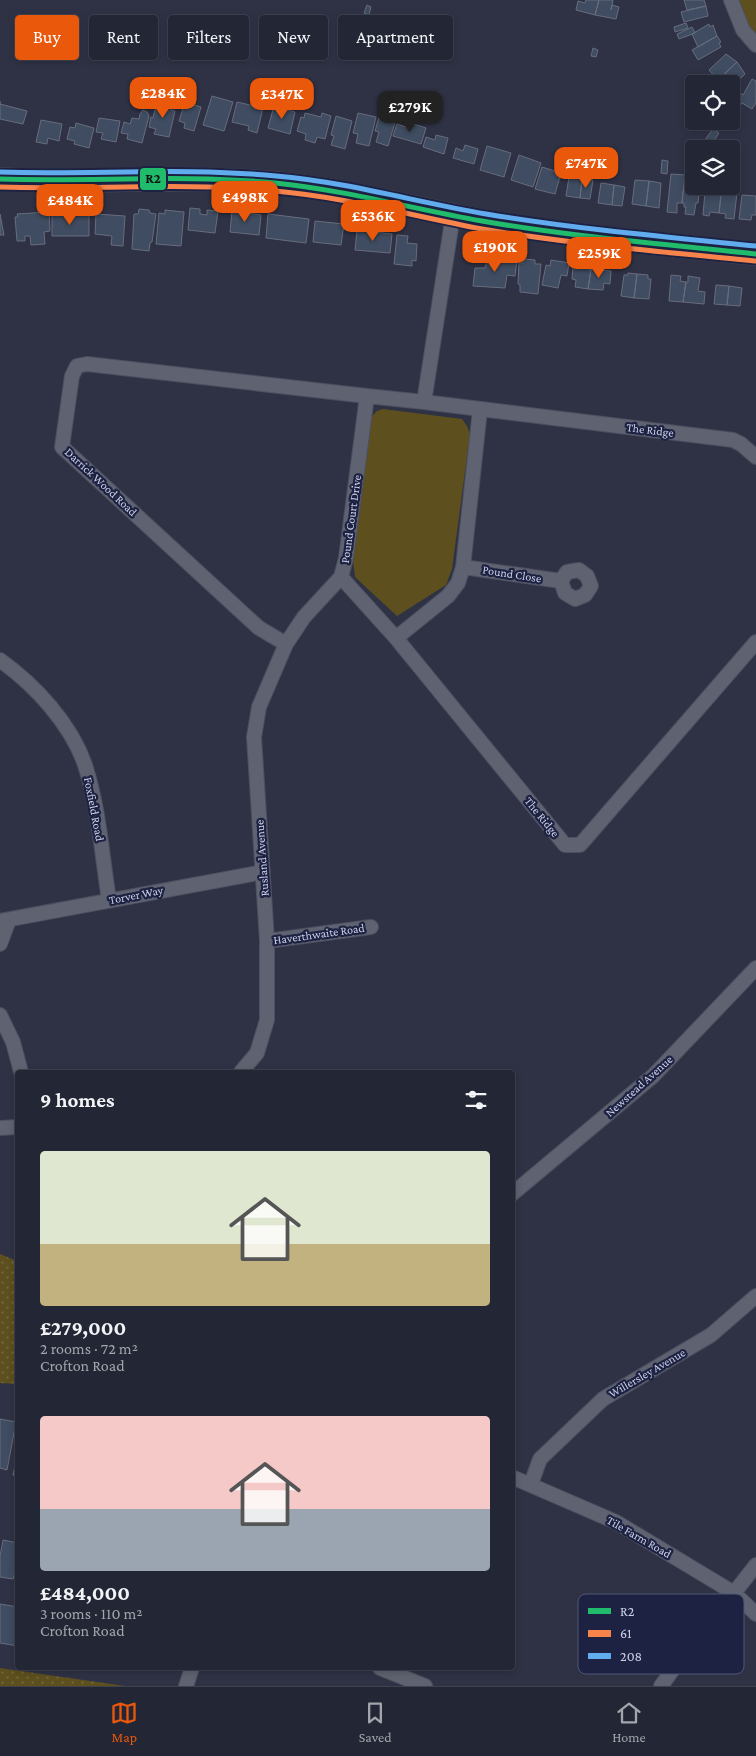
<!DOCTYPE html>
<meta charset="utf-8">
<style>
:root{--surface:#232634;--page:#2f3240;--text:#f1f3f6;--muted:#a3a5ac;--line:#40434f;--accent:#ea580c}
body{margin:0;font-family:"Crimson Pro",serif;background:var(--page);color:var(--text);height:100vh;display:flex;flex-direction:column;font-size:19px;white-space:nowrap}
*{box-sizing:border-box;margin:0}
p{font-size:16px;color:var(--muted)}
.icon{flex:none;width:28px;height:28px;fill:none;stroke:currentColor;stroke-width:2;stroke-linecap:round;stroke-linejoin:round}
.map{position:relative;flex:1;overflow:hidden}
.sheet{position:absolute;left:15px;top:1070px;width:500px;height:600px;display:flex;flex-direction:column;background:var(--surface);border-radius:5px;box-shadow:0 2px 8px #0003,0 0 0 1px var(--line)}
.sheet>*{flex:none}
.guide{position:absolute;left:15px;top:15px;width:500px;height:45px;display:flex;gap:10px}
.tools{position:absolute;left:685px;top:75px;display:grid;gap:10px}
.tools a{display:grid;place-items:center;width:55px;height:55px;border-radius:5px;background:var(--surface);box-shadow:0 2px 8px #0003,0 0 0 1px var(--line);font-size:25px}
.price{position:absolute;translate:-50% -42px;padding:0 11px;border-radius:10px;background:var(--accent);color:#fff;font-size:16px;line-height:32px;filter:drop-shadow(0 1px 2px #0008)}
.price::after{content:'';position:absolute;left:50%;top:30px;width:15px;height:11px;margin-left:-8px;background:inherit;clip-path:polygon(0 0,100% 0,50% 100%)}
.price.current{background:#222;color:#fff}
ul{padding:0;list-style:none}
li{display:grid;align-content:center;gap:10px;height:265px;padding:0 25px}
li span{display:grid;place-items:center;height:155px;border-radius:5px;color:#555}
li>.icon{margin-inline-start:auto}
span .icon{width:90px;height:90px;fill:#fffc;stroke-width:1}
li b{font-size:21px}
h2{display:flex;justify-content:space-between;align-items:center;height:60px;padding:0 25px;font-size:21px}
.chip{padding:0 18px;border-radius:5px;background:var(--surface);box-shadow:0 2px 8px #0003,0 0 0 1px var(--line);font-size:18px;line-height:45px}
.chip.current{background:var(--accent);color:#fff}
.tab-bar{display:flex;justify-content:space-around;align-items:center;height:70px;border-top:1px solid var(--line);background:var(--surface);font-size:14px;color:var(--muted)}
.tab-bar a{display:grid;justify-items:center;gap:2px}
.tab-bar .current{color:var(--accent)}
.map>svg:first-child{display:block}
.grass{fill:#5d501e}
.park{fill:url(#park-dots)}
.building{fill:#3f4c61;stroke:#676d7d}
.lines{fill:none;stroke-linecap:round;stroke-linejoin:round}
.minor-casing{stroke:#4c4f5f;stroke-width:16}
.primary-casing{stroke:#4c4f5f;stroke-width:24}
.minor{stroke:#5f6270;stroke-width:14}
.primary{stroke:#566268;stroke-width:21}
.bus-1-casing{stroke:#1d2243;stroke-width:9}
.bus-2-casing{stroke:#1d2243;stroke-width:9}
.bus-3-casing{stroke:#1d2243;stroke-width:9}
.bus-1{stroke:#20bc6c;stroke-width:5}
.bus-2{stroke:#f8844c;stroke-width:5}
.bus-3{stroke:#60acee;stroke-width:5}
.labels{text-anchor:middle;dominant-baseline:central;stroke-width:4.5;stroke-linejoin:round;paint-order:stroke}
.street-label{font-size:12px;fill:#cbd0e6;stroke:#1d2243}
.key{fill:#1d2243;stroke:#515674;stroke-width:1}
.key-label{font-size:14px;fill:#cbd0e6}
.line-badge{stroke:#1d2243;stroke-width:2}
.pale-badge-label{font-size:14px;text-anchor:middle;font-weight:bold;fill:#111}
</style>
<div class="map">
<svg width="756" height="1686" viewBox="0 0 756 1686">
<defs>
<pattern id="park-dots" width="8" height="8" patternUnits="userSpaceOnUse" patternTransform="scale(1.25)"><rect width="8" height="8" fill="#5d501e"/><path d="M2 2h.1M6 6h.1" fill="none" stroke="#73683f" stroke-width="1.8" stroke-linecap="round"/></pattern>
</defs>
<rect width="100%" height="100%" fill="#2f3245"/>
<path class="grass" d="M 732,0 L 756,0 L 756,41 Z
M 383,409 L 462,419 L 467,426 L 470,434 L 452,569 L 446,585 L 397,616 L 355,577 L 353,560 L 371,417 L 377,411 Z"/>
<path class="park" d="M 0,1254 L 17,1261 L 17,1384 L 0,1383 Z
M 0,1668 L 125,1686 L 0,1686 Z"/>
<path class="building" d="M 586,0 L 599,0 L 595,15 L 576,10 L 578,1 L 585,3 Z
M 599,0 L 613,0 L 611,10 L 612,5 L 619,7 L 616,19 L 595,15 Z
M 684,0 L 704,0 L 706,6 L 687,10 Z
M 367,5 L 371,7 L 369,15 L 364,13 Z
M 706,6 L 708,16 L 684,22 L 681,12 Z
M 686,23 L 688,28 L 675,32 L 674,27 Z
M 709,24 L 710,27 L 713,25 L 717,36 L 698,47 L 692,34 Z
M 692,27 L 695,33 L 679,39 L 677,34 Z
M 717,36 L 721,42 L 719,43 L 721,47 L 698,60 L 692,50 Z
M 593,48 L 598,50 L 596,57 L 591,56 Z
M 726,54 L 737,62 L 718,80 L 709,70 Z
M 737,62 L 745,74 L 731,88 L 731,84 L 722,84 L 718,80 Z
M 752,79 L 756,81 L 756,103 L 752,109 L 742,103 L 732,118 L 731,101 L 738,92 L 743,95 Z
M 212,96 L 233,102 L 224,131 L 203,125 Z
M 0,101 L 0,104 L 27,111 L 23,124 L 0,119 Z
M 160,101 L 173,104 L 171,110 L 175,111 L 169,137 L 154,134 L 156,129 L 149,127 L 151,117 L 153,118 L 156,105 L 159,106 Z
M 185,102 L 201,107 L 194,131 L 184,128 L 185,123 L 179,121 Z
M 237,102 L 263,108 L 257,133 L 248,130 L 249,126 L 232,122 Z
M 274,106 L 295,112 L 290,134 L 268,128 Z
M 143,110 L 147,112 L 149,116 L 142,143 L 127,139 L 128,134 L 121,133 L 124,122 L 130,124 L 132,118 L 139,119 L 140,114 Z
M 305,113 L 321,117 L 322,113 L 331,116 L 325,139 L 317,137 L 315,143 L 305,140 L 306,134 L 297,131 L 301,117 L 304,118 Z
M 358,113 L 376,117 L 369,146 L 356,143 L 358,134 L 353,133 Z
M 380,114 L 396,119 L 388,146 L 376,142 L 379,132 L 375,131 Z
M 336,116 L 352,121 L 345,149 L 331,145 L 334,136 L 331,135 Z
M 99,118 L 120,121 L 116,142 L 101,139 L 103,133 L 96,132 Z
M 41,120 L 62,124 L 59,141 L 48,138 L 47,144 L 36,142 Z
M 408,122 L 426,128 L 421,144 L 393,136 L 397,124 L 406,127 Z
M 76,123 L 94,128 L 89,148 L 74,144 L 75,141 L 67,139 L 70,127 L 75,128 Z
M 713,129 L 719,133 L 711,145 L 704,141 Z
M 436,135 L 448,138 L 444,154 L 423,147 L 426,137 L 435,140 Z
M 465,145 L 478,149 L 474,164 L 453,158 L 456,148 L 463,151 Z
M 487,146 L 511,153 L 504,177 L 480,170 Z
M 519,155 L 541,163 L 533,187 L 511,180 Z
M 662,160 L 668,161 L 667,174 L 661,173 Z
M 542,167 L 561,173 L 555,194 L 535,189 Z
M 671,174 L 685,175 L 682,203 L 677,203 L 677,213 L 667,212 Z
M 569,177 L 582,179 L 580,198 L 566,196 Z
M 691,177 L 694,177 L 694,186 L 700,186 L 698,203 L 696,203 L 694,215 L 685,214 L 686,207 L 684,207 L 684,203 L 682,203 L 683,190 L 690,190 Z
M 582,179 L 593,180 L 590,199 L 580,198 Z
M 635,180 L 649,181 L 646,206 L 632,204 Z
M 649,181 L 661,183 L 659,208 L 646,206 Z
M 601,183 L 614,185 L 612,205 L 598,203 Z
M 731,183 L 738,184 L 734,219 L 725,218 L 726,214 L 719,213 L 722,186 L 731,186 Z
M 614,185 L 625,187 L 622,206 L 612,205 Z
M 705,192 L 721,194 L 719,213 L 710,212 L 709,216 L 703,215 Z
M 742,195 L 756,196 L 756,215 L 752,215 L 751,220 L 739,219 Z
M 190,208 L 200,209 L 200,214 L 207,215 L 207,210 L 218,211 L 215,233 L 188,230 Z
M 139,209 L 149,210 L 150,213 L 156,214 L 152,242 L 150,243 L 149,251 L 132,249 L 134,214 L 138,214 Z
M 165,210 L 184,212 L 181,246 L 156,244 L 159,213 L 165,214 Z
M 232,211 L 261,215 L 259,235 L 230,232 Z
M 49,212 L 50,231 L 44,232 L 45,244 L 31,245 L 30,236 L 25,236 L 25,241 L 17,241 L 15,217 L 18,217 L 17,214 Z
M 0,214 L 4,235 L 0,235 Z
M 96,214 L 125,216 L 123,246 L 111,245 L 112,236 L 95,234 Z
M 268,214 L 309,219 L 306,243 L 266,238 Z
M 52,215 L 89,215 L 89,236 L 52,236 Z
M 315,221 L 344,224 L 341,245 L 313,242 Z
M 357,230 L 392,234 L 390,253 L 355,250 Z
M 397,235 L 408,236 L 407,243 L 417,244 L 416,261 L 412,260 L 412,266 L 394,264 Z
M 488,257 L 517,259 L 515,276 L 507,275 L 505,288 L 473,286 L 475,268 L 485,268 Z
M 524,259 L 535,260 L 535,264 L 541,264 L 538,294 L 520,292 L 520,285 L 518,284 L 519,263 L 523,263 Z
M 551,260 L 569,263 L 567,276 L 561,275 L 558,288 L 542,285 L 546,265 L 550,266 Z
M 573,267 L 591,269 L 588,289 L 575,287 L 576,280 L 572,279 Z
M 591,269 L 611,271 L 610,284 L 604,283 L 603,290 L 588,289 Z
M 628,273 L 637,274 L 634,298 L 621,296 L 624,275 L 628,275 Z
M 637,274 L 648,275 L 648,279 L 651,279 L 649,299 L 634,298 Z
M 671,275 L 681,276 L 680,281 L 686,282 L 683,302 L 669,301 Z
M 688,276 L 700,278 L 698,291 L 705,292 L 704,304 L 683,302 L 686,282 L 688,282 Z
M 716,285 L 729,286 L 727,305 L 714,304 Z
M 729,286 L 742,288 L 740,306 L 727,305 Z
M 0,1419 L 16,1422 L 7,1470 L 0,1468 Z
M 18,1452 L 18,1476 L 13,1475 Z
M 3,1540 L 18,1543 L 18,1562 L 13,1579 L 0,1577 L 0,1556 Z
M 0,1604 L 18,1607 L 18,1646 L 0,1643 Z"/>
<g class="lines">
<defs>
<path id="minor" d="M 731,0 L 743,30 L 756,45
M 453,215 L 424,402 L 367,396 L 346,558 L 341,577 L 396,638 L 448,596 L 458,583 L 463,567 L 480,410
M 424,402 L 733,440 L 741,444 L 756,457
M 463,567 L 561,581 L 567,572 L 579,570 L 587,576 L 591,586 L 585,595 L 575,599 L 565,593 L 561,581
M 396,638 L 565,845 L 580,845 L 756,642
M 286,644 L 259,628 L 62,447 L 72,376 L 77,366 L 87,364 L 367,396
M 0,660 C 35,685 71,724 85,765 C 99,808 102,856 109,900
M 0,921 L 263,872
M 267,941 L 371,927
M 0,944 L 9,920
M 0,1015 L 13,1042 L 21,1072
M 241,1072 L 257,1053 L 267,1020 L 267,941 L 254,737 L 259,707 L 286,644 L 304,617 L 341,577
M 0,1128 L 18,1127
M 512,1194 L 653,1076 L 756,968
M 512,1477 L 616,1522 L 734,1593 L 756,1614
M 531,1484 L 540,1459 L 603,1399 L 711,1335 L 756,1296
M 380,1668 L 425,1686
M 186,1686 L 192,1668
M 661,1686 L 721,1603 L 734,1593 L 756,1565"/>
<path id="primary" d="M 0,179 C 92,184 184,175 275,183 C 345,190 414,208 482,221 C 573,237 665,244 756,254"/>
</defs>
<use href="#minor" class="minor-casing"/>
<use href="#primary" class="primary-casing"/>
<use href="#minor" class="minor"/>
<use href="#primary" class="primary"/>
<defs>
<path id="bus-1" d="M 0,179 C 92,182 184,174 275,183 C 345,190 413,209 482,221 C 573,237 665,244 756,254"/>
<path id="bus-2" d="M 0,187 C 91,190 184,182 275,191 C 345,197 413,216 482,229 C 572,244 664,252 755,261"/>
<path id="bus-3" d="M 0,172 C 92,175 184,167 276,176 C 347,182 416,202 486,214 C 576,229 666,237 756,246"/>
</defs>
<use href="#bus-1" class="bus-1-casing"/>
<use href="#bus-2" class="bus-2-casing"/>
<use href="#bus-3" class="bus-3-casing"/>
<use href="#bus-1" class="bus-1"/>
<use href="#bus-2" class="bus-2"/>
<use href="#bus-3" class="bus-3"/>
</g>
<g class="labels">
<g class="street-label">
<text transform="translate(650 430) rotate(7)">The Ridge</text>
<text transform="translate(101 482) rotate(43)">Darrick Wood Road</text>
<text transform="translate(351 519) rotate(-82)">Pound Court Drive</text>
<text transform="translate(512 574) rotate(9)">Pound Close</text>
<text transform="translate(94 809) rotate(79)">Foxfield Road</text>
<text transform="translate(542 817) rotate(51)">The Ridge</text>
<text transform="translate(262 858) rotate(-94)">Rusland Avenue</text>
<text transform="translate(136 895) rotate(-11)">Torver Way</text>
<text transform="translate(319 934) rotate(-8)">Haverthwaite Road</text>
<text transform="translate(639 1086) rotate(-42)">Newstead Avenue</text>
<text transform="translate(647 1373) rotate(-30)">Willersley Avenue</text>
<text transform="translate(639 1537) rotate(30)">Tile Farm Road</text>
</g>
</g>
<rect x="578" y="1594" width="166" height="80" rx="8" class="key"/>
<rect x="588" y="1608" width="23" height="6" fill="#20bc6c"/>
<rect x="588" y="1630" width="23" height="7" fill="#f8844c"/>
<rect x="588" y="1653" width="23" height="6" fill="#60acee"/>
<g class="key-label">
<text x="620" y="1616">R2</text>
<text x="620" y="1638">61</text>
<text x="620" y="1661">208</text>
</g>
<rect class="line-badge" x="139" y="167" width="28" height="24" rx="5" fill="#20bc6c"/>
<g class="pale-badge-label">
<text x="153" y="183">R2</text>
</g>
</svg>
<div class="tools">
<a><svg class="icon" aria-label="locate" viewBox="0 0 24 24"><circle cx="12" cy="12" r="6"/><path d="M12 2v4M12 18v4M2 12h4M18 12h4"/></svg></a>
<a><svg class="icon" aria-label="layers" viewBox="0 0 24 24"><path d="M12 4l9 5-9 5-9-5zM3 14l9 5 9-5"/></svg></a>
</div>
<b class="price" style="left:163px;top:119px">£284K</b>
<b class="price" style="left:282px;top:120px">£347K</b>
<b class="price current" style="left:410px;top:133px">£279K</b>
<b class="price" style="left:586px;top:189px">£747K</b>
<b class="price" style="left:245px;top:223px">£498K</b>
<b class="price" style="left:70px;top:226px">£484K</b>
<b class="price" style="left:373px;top:242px">£536K</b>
<b class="price" style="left:495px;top:273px">£190K</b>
<b class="price" style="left:599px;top:279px">£259K</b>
<div class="guide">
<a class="chip current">Buy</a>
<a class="chip">Rent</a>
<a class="chip">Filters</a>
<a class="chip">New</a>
<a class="chip">Apartment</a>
</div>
<section class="sheet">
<h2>9 homes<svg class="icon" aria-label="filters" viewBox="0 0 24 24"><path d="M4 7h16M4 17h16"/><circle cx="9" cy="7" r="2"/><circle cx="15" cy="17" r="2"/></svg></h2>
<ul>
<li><span style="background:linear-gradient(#dfe7d0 60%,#c2b280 0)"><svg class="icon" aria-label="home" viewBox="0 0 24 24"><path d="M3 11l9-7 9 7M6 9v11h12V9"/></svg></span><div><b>£279,000</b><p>2 rooms · 72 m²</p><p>Crofton Road</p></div></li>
<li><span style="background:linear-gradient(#f6c9c9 60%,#9aa5b1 0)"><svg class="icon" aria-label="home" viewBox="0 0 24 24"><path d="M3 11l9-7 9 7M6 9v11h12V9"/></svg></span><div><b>£484,000</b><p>3 rooms · 110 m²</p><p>Crofton Road</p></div></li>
</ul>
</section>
</div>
<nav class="tab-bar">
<a class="current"><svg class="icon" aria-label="map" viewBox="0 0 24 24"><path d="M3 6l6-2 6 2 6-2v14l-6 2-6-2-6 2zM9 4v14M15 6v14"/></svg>Map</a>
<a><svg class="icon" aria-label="saved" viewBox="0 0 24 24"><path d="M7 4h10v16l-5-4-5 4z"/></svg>Saved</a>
<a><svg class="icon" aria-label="home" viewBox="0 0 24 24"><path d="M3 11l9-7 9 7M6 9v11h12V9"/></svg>Home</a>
</nav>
